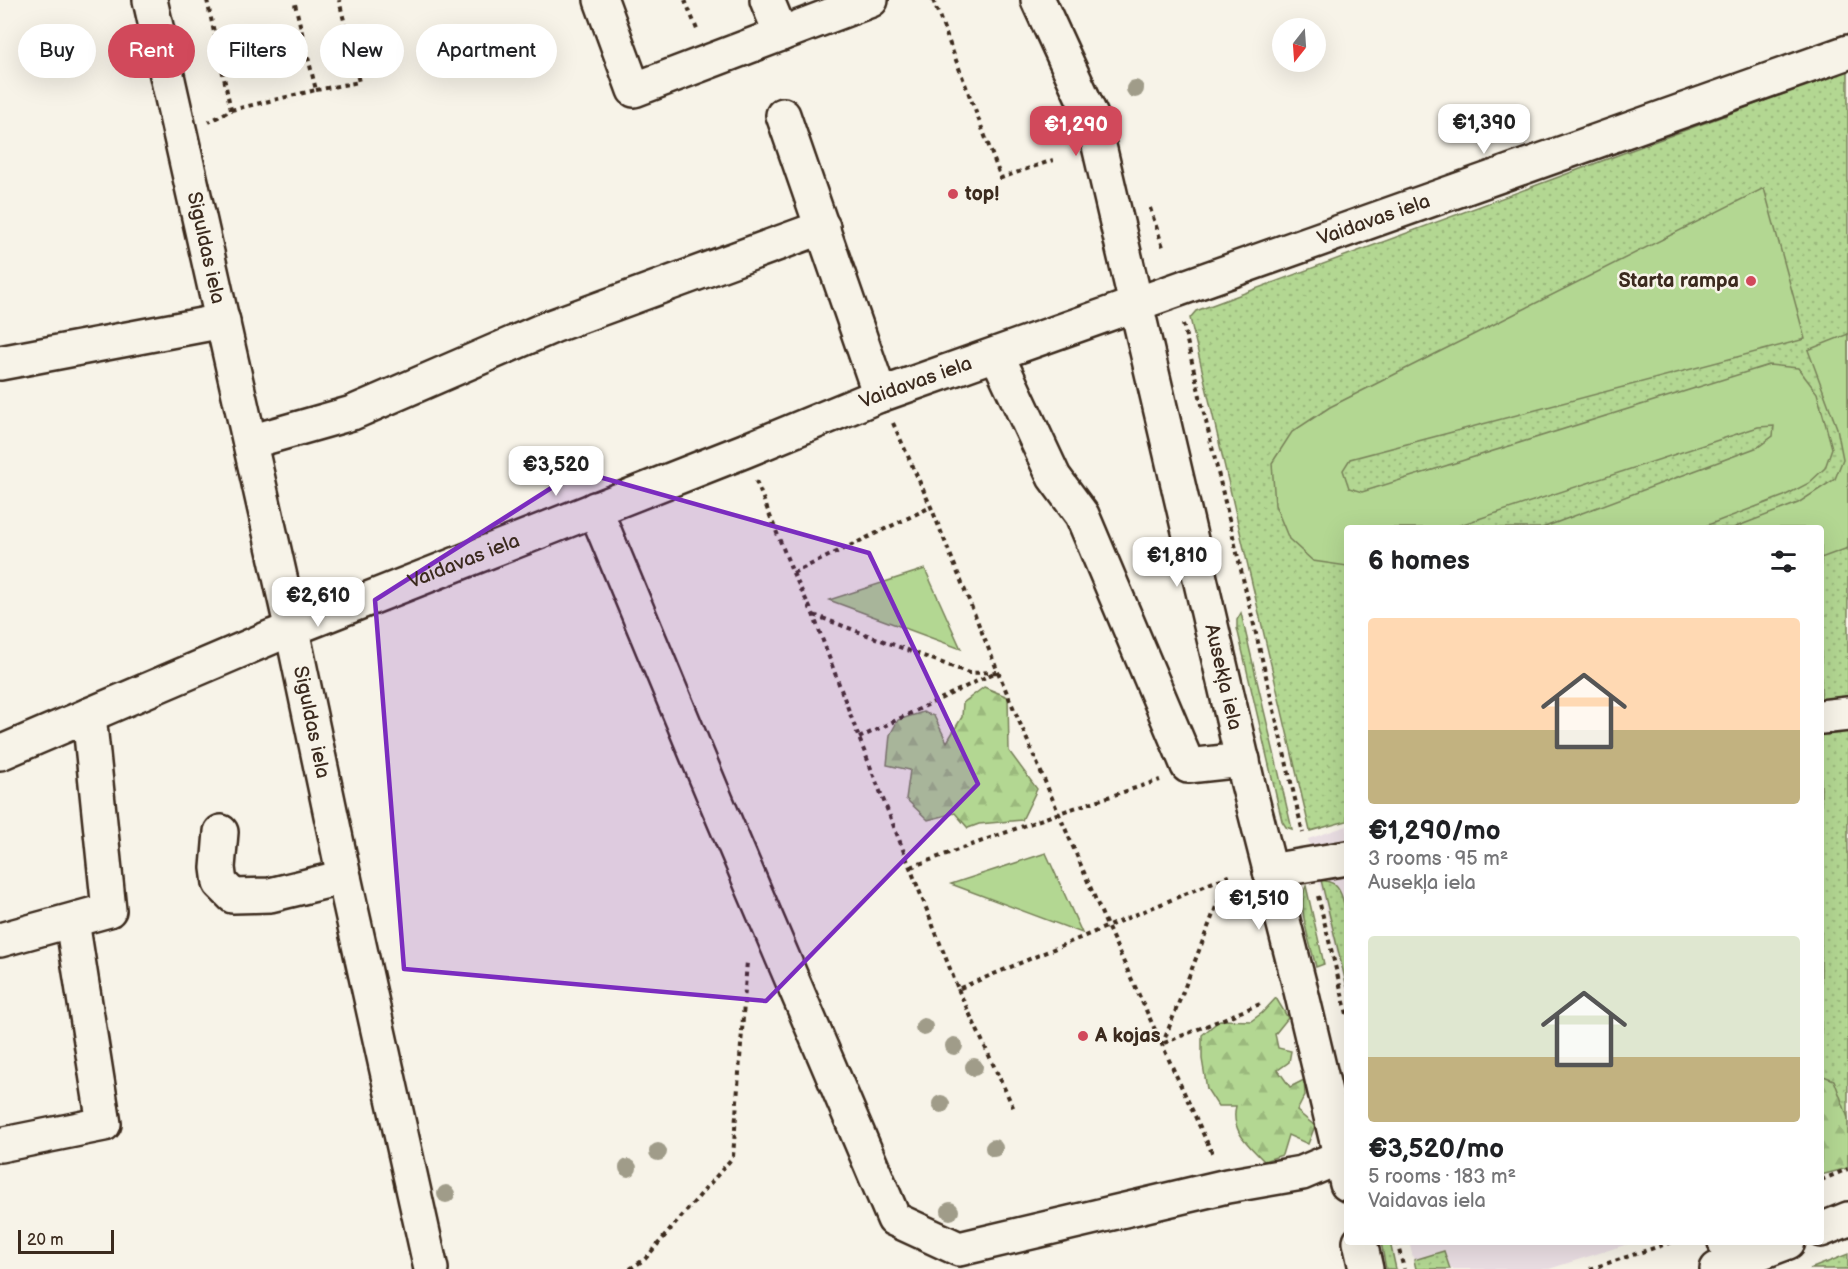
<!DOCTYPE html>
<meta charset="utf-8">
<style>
:root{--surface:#fff;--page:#f6f6f6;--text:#202124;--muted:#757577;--accent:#d1495b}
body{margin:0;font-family:"Balsamiq Sans",sans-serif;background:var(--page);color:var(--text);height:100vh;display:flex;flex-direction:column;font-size:22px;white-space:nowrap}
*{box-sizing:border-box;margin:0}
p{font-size:20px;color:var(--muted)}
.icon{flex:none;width:33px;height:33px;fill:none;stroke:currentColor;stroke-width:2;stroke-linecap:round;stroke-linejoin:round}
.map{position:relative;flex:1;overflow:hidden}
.panel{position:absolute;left:1344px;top:525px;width:480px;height:720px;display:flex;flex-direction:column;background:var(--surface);border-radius:6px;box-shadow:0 6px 24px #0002}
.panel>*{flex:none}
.banner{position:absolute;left:18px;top:24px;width:570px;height:54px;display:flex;gap:12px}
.needle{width:39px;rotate:197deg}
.buttons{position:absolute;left:1272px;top:18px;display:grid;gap:12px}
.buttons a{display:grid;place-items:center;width:54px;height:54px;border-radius:50%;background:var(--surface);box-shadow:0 6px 24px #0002;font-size:30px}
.scale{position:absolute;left:18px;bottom:15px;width:96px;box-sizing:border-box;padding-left:6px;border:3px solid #3b2a1e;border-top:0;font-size:16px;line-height:21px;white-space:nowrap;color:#3b2a1e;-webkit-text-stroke:4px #f7f3e8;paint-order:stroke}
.price{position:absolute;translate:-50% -51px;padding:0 14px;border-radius:12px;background:#fff;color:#222;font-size:20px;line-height:39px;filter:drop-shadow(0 2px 3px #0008)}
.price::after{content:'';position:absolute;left:50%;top:36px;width:18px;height:14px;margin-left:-9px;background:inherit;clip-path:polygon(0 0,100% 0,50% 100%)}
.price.on{background:var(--accent);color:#fff}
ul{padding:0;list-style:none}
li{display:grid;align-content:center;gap:12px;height:318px;padding:0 24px}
li span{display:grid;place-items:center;height:186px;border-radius:6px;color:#555}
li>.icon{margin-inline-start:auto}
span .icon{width:108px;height:108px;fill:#fffc;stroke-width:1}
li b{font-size:26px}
h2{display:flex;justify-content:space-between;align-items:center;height:72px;padding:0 24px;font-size:26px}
.chip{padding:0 21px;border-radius:27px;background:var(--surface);box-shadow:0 6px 24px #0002;font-size:21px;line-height:54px}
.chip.on{background:var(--accent);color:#fff}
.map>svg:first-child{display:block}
.built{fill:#eadee3}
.grass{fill:url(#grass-dots);stroke:#778058;stroke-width:1.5}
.forest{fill:url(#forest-firs);stroke:#778058;stroke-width:1.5}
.green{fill:#b3d792;stroke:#778058;stroke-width:1.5}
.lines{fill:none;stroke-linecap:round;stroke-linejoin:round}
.minor-casing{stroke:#3b2a1e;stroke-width:38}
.major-casing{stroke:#3b2a1e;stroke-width:38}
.path{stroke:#3b2a1e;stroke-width:4;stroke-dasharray:4.5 4.5;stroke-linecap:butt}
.minor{stroke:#f7f3e8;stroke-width:33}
.major{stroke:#f7f3e8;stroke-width:33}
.tree{fill:#a09c89}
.marked{fill:#7b2cbf;fill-opacity:0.2;stroke:#7b2cbf;stroke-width:4.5;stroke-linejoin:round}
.poi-dot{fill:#d1495b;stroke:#f7f3e8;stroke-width:2}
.labels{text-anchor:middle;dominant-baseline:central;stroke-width:5;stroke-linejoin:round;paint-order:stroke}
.poi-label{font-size:20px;font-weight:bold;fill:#3b2a1e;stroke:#f7f3e8;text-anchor:start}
.street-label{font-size:20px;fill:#3b2a1e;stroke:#f7f3e8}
</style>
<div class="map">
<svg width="1848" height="1269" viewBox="0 0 1848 1269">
<defs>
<pattern id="grass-dots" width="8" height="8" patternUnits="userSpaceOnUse" patternTransform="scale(1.5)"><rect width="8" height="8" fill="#b3d792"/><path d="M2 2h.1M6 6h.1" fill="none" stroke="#9bb97d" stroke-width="1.8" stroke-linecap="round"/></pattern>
<pattern id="forest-firs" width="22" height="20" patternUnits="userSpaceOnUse" patternTransform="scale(1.5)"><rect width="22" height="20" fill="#b3d792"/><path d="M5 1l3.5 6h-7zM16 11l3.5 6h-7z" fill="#9bb97d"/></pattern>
</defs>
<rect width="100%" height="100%" fill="#f7f3e8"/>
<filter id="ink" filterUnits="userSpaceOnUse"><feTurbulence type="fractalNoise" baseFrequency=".0167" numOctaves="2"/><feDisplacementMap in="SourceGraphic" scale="12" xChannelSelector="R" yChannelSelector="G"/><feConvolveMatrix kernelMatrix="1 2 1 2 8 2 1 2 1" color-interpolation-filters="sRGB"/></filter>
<g filter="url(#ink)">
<path class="built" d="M 1347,826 L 1347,993 L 1308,839 Z
M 1409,1242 L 1634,1242 L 1549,1269 L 1416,1269 Z"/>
<path class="grass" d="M 1848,70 L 1848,1161 L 1821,1172 L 1821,528 L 1347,528 L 1347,821 L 1310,831 L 1190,318 L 1196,311 Z
M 1241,613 L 1292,829 L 1286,827 L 1282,821 L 1237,628 L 1237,620 Z
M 1321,880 C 1325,881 1332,882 1335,885 C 1352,900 1347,965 1347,987 Z
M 1306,886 L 1324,964 L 1316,967 C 1311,945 1296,907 1306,886 Z
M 1381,1242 L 1390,1242 L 1396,1269 L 1386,1269 Z
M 1444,1251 L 1450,1269 L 1416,1269 L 1414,1260 Z
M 1848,1254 L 1848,1269 L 1810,1269 Z"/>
<path class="forest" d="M 984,687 L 1008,697 L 1009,751 L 1037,789 L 1022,820 L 979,824 L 968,828 L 955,813 L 928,820 L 906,799 L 910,770 L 887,765 L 890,735 L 898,720 L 923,712 L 934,716 L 947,742 L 962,717 L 963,703 Z
M 1276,998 L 1288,1018 L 1275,1034 L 1278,1048 L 1291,1051 L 1289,1062 L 1278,1070 L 1290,1087 L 1304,1080 L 1305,1095 L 1297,1111 L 1315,1126 L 1308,1144 L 1288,1135 L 1282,1155 L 1264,1161 C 1248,1144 1230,1131 1236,1106 L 1218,1106 L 1207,1089 L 1202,1059 L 1202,1035 L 1220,1020 L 1251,1021 L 1262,1013 Z
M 1821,1075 L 1834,1080 L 1848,1118 L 1848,1168 L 1821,1175 Z"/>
<path class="green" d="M 1764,188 L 1805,339 L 1350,459 L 1343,470 L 1349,488 L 1362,492 L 1769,365 L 1798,368 L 1817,393 L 1832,448 L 1825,468 L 1809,483 L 1784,496 L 1700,528 L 1542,528 L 1758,447 L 1773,436 L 1774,426 L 1758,427 L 1451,528 L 1347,528 L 1347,566 L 1313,561 L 1289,539 L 1275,505 L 1272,463 L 1292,432 L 1330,407 Z
M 1848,334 L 1848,548 L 1821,558 L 1821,528 L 1733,528 L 1798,503 L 1835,479 L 1843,459 L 1837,428 L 1808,350 Z
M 925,569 L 961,649 L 829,600 Z
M 1046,853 L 1082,933 L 951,884 Z"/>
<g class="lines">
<defs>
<g id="minor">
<path id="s1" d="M 150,0 L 292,630 L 344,877 L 431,1269"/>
<path d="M 601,0 L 634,90 L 781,34 L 767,0"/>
<path id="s2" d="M 1038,0 L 1093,120 L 1248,784 L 1301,991 L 1347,1184"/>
<path d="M 781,34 L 871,0"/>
<path d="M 783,115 L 880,395"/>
<path d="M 997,355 L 1054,477 L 1082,515 L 1188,766 L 1243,760"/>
<path d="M 0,363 L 223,321"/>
<path d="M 250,442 L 352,413 L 553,326 L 823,227"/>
<path d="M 595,509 L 719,808 L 894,1219 L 959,1249 L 1227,1186 L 1302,1173 L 1347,1154"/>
<path d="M 1821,717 L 1848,714"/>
<path id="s3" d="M 0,753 L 274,636 L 744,451 L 880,395 L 1848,52"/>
<path d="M 221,832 L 218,868 L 220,883 L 233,896 L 270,895 L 344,877"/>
<path d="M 1270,871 L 1347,858"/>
<path d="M 0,940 L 109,910 L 89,715"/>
<path d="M 0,1145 L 104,1124 L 72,921"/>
<path d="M 1360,1242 L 1366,1269"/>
<path d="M 1725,1242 L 1732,1263"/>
</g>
<path id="major" d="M 1821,1230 L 1848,1219
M 1717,1269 L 1788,1242"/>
</defs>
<use href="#minor" class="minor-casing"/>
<use href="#major" class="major-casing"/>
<path class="path" d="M 207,0 L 231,110 L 209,122
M 685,0 L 698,32
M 933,0 L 1001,178 L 1053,160
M 316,90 L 359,82 L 339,0
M 231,110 L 316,90 L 294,0
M 1150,208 L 1164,250
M 1183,324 L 1303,833
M 893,423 L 931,507 L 998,672 L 1107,926 L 1213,1155
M 756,481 L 793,573 L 813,614 L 859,738 L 958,989 L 1228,876 L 1163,1043
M 793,573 L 931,507
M 814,615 L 969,673 L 998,672
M 859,738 L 994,673
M 911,867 L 1059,813 L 1160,780
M 1318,896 L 1347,1014
M 958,989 L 1014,1109
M 1164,1043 L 1260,1004
M 1821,1180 L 1848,1169
M 1397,1242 L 1404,1269
M 630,1269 L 645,1259 L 733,1157 L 747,961
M 1590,1269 L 1672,1242"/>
<use href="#minor" class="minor"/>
<use href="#major" class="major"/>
</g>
<g class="tree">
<circle cx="1135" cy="89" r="9"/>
<circle cx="924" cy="1027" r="9"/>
<circle cx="954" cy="1046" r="9"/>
<circle cx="974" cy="1067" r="9"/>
<circle cx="941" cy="1104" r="9"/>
<circle cx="994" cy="1148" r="9"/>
<circle cx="658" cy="1152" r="9"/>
<circle cx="628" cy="1168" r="9"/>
<circle cx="446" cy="1194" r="9"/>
<circle cx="950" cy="1211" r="9"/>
</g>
</g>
<path class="marked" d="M 578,471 L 869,553 L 978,784 L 766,1001 L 404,969 L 375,600 Z"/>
<g class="poi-dot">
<circle cx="953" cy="194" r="6"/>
<circle cx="1751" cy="281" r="6"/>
<circle cx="1083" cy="1036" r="6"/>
</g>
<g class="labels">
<g class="poi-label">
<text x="965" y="194">top!</text>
<text x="1739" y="281" text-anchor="end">Starta rampa</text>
<text x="1095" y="1036">A kojas</text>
</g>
<g class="street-label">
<text stroke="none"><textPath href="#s3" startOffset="1474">Vaidavas iela</textPath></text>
<text stroke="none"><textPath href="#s1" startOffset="254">Siguldas iela</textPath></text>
<text stroke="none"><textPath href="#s3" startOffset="988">Vaidavas iela</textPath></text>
<text stroke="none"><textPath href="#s3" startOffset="502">Vaidavas iela</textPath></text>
<text stroke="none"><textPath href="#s2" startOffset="704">Ausekļa iela</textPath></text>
<text stroke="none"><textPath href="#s1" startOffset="740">Siguldas iela</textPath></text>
</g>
</g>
</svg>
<div class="buttons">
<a><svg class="needle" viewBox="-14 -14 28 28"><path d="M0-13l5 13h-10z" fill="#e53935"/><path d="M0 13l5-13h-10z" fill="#757577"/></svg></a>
</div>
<div class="scale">20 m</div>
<b class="price" style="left:1484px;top:155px">€1,390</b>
<b class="price on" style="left:1076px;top:157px">€1,290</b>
<b class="price" style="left:556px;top:497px">€3,520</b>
<b class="price" style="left:1177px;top:588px">€1,810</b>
<b class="price" style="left:318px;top:628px">€2,610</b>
<b class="price" style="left:1259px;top:931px">€1,510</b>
<div class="banner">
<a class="chip">Buy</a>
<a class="chip on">Rent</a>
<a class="chip">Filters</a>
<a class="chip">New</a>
<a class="chip">Apartment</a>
</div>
<section class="panel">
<h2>6 homes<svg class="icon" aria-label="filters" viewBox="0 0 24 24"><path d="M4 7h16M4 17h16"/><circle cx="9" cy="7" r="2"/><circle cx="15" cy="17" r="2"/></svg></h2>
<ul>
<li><span style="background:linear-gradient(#ffd9b3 60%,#c2b280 0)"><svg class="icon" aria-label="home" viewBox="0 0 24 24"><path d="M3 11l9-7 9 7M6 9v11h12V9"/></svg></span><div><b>€1,290/mo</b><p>3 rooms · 95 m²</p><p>Ausekļa iela</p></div></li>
<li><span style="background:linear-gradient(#dfe7d0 65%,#c2b280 0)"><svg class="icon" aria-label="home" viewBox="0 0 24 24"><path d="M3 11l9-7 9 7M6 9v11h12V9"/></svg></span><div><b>€3,520/mo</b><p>5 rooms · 183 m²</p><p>Vaidavas iela</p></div></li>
</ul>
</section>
</div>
